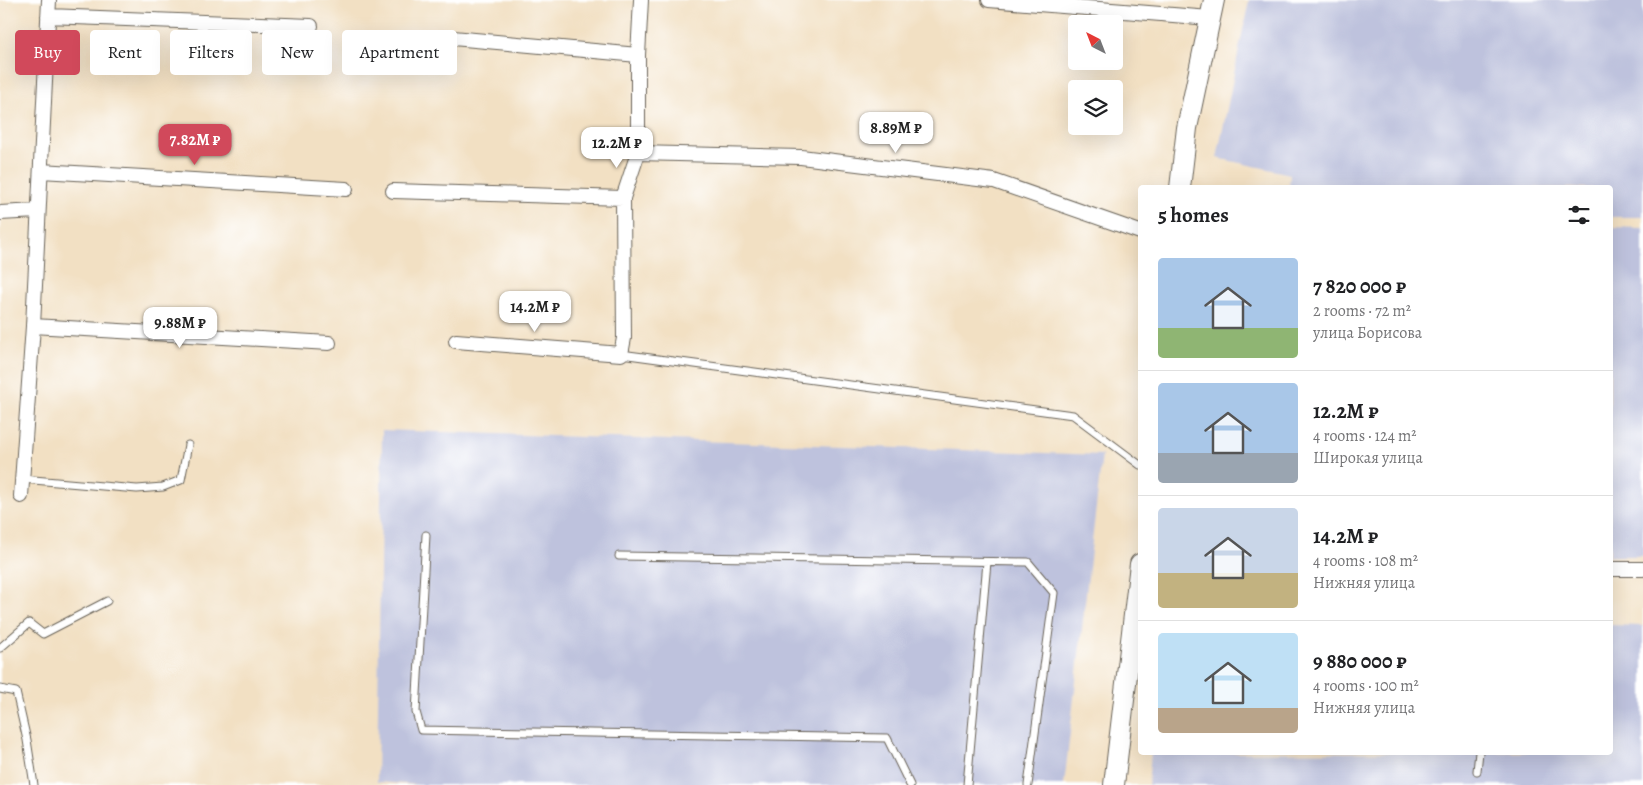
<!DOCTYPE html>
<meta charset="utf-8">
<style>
:root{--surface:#fff;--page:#f2f2f2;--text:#202124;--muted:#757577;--line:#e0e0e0;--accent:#d1495b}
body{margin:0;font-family:Alegreya,serif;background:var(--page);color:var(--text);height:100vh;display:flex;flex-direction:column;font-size:19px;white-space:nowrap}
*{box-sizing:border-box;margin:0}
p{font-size:16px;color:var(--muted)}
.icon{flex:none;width:28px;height:28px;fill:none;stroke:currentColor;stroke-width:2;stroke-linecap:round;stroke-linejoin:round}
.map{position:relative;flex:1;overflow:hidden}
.drawer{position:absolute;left:1138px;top:185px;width:475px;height:570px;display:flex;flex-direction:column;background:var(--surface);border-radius:5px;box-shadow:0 5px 20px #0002}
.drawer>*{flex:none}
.guide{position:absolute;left:15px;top:30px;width:475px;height:45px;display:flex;gap:10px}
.needle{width:32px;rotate:318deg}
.tools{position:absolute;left:1068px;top:15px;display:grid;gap:10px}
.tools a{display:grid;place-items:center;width:55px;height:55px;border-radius:5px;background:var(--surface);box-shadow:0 5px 20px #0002;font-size:25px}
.price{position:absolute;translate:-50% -42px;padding:0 11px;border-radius:10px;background:#fff;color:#222;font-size:16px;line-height:32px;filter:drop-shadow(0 1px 2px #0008)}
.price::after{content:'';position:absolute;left:50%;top:30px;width:15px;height:11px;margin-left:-8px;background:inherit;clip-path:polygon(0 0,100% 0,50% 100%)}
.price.selected{background:var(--accent);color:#fff}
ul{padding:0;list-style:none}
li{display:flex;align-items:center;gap:15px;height:125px;padding:0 20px}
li+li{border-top:1px solid var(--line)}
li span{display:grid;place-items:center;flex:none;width:140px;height:100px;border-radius:5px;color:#555}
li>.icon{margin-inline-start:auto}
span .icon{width:60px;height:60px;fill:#fffc;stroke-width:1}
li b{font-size:21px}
h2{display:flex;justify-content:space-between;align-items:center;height:60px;padding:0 20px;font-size:21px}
.chip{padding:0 18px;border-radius:5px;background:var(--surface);box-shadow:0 5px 20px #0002;font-size:18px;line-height:45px}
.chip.selected{background:var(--accent);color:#fff}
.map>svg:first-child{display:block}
.industrial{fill:#bec2dd}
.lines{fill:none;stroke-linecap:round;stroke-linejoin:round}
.lane-casing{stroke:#676156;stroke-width:9}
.street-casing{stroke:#676156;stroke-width:16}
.secondary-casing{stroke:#676156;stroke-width:22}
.lane{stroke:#fff;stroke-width:7}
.street{stroke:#fff;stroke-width:14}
.secondary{stroke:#fff;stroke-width:20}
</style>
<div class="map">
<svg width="1643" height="785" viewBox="0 0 1643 785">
<rect width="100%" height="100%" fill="#fff"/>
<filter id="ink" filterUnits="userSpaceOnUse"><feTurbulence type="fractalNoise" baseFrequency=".02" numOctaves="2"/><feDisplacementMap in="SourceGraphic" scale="10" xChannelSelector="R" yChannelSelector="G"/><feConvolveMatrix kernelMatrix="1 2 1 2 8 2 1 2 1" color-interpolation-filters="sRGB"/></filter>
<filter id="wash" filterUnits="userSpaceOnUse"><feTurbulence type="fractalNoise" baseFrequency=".0096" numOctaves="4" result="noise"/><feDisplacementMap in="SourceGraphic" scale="20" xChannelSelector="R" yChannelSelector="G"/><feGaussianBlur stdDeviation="1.12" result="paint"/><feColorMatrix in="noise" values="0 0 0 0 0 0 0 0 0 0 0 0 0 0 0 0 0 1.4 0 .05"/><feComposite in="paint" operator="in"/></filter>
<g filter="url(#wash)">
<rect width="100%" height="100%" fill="#f2e0c3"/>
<path class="industrial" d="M 1249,0 L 1643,0 L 1643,217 L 1610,217 L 1610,188 L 1289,187 L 1290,174 L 1217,158 Z
M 1610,227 L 1643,228 L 1643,556 L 1610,556 Z
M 382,430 L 1102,455 L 1064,785 L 420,785 L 377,782 Z
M 1610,625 L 1643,626 L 1643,785 L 1148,785 L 1151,753 L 1610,752 Z"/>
</g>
<g filter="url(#ink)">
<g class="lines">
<defs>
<path id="lane" d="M 621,354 L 1073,415 L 1140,465
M 22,479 L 137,489 L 163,487 L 181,480 L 188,445
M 426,535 L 416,712 L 421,730 L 887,738 L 910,785
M 619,556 L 1028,562 L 1054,593 L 1028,785
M 0,648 L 29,623 L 43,634 L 107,601
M 0,689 L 16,692 L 27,740 L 34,785
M 1477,771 L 1479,752
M 967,785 L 987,562"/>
<path id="street" d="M 989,0 L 1210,18
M 48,16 L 311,26
M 453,38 L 638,55
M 638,153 L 801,157 L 994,181 L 1140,232
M 41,171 L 346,189
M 393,191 L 623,198
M 0,213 L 37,211
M 33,326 L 329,343
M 456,341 L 621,354 L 624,338 L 623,198 L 638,153 L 638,55 L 641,0
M 21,496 L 33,326 L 49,0
M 1610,569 L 1643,569"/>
<path id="secondary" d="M 1180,188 L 1187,128 L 1214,0
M 1114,785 L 1140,564"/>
</defs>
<use href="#lane" class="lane-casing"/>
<use href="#street" class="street-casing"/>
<use href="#secondary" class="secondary-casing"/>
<use href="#lane" class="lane"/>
<use href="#street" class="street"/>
<use href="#secondary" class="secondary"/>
</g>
</g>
</svg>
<div class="tools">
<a><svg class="needle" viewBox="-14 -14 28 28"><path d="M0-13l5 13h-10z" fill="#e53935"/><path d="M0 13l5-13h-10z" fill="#757577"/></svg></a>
<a><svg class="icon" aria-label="layers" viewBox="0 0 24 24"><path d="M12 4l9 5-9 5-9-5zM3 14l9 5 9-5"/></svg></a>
</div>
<b class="price" style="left:896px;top:154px">8.89M ₽</b>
<b class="price selected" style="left:195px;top:166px">7.82M ₽</b>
<b class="price" style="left:617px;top:169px">12.2M ₽</b>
<b class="price" style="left:535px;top:333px">14.2M ₽</b>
<b class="price" style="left:180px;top:349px">9.88M ₽</b>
<div class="guide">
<a class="chip selected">Buy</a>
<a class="chip">Rent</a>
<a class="chip">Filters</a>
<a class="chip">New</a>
<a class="chip">Apartment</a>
</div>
<section class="drawer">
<h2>5 homes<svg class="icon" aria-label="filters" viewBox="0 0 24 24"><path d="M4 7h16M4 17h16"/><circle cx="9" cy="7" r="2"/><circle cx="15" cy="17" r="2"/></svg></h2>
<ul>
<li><span style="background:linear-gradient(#a9c7e8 70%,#8fb573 0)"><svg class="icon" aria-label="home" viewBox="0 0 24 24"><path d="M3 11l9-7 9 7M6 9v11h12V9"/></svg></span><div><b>7 820 000 ₽</b><p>2 rooms · 72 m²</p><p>улица Борисова</p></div></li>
<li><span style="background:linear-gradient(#a9c7e8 70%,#9aa5b1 0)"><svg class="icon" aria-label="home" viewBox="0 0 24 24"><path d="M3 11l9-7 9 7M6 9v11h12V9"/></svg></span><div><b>12.2M ₽</b><p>4 rooms · 124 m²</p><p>Широкая улица</p></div></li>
<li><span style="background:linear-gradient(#c9d6e8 65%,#c2b280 0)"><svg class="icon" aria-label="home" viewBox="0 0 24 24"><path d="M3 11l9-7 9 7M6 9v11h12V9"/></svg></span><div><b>14.2M ₽</b><p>4 rooms · 108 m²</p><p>Нижняя улица</p></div></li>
<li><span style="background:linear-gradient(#bfe0f5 75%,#b9a48a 0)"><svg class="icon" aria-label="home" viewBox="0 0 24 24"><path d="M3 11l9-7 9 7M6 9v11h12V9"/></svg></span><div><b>9 880 000 ₽</b><p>4 rooms · 100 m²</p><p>Нижняя улица</p></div></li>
</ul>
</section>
</div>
